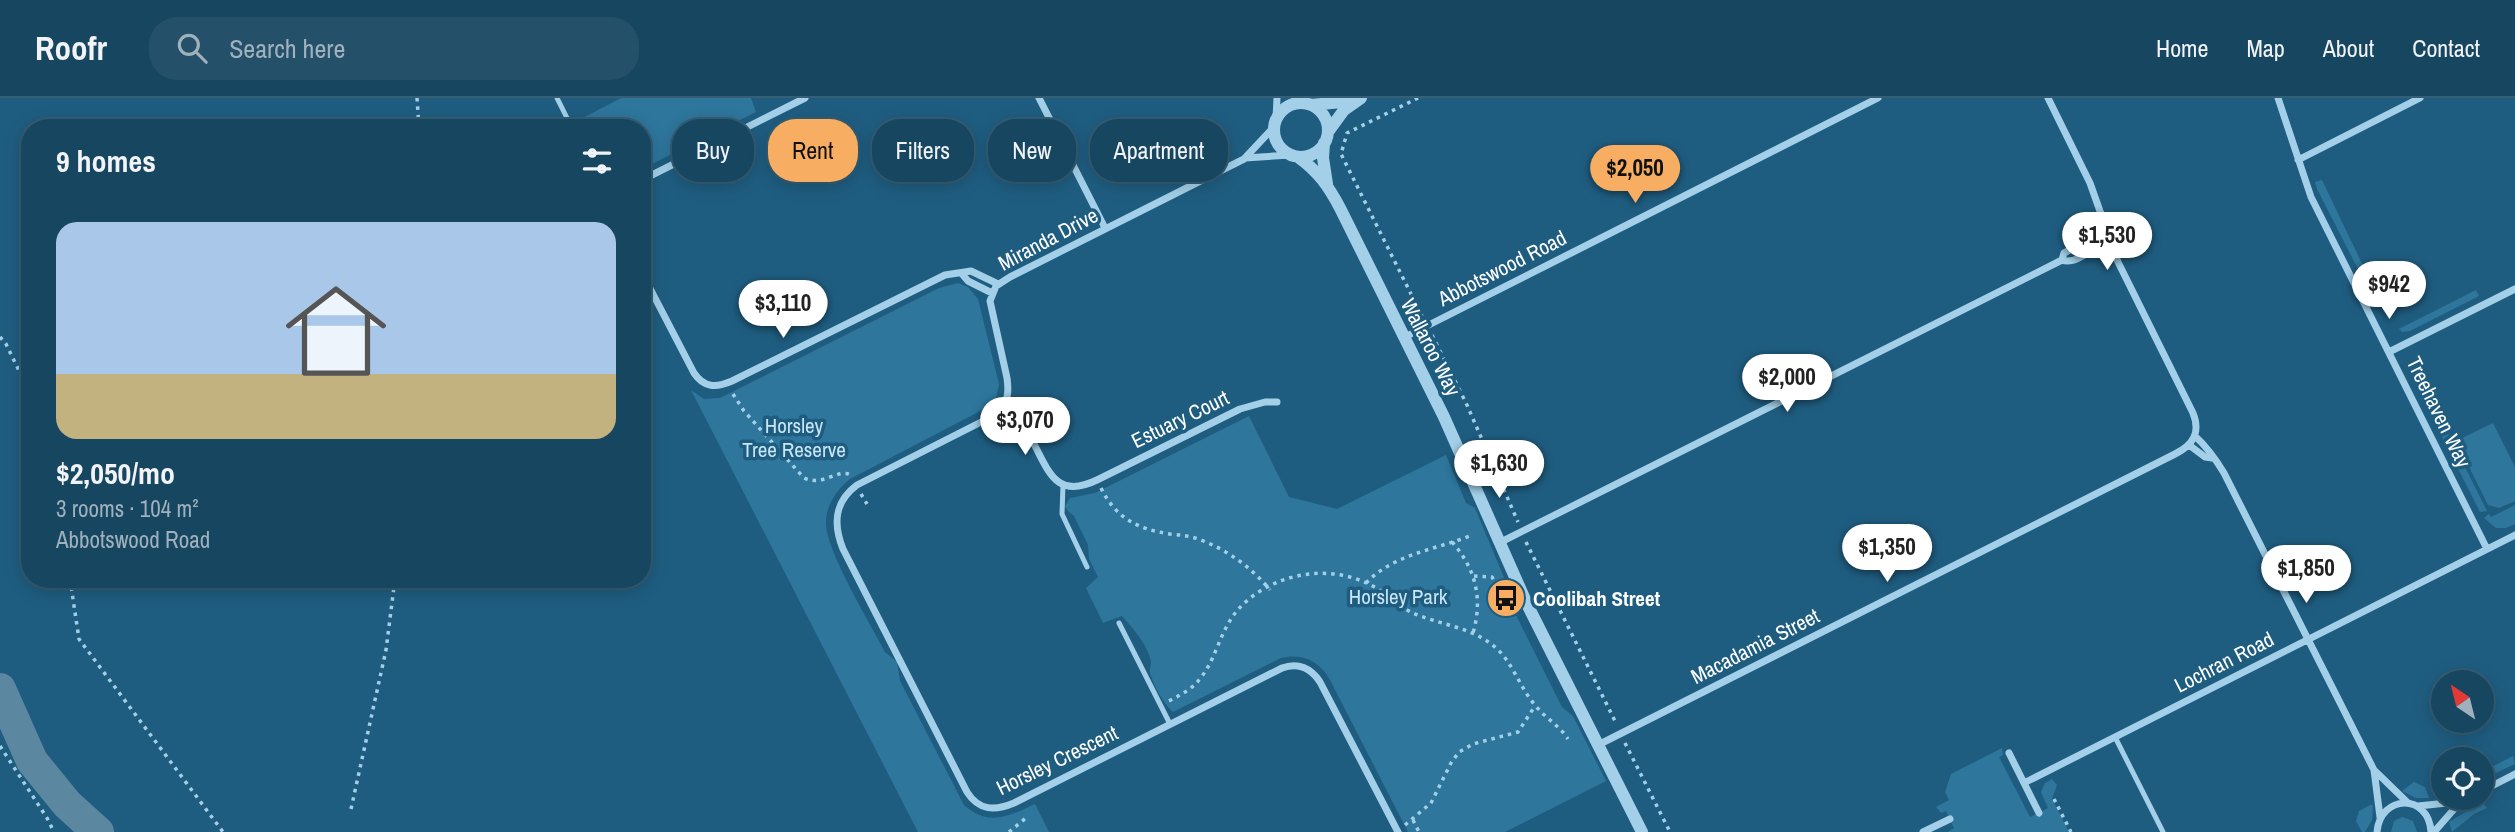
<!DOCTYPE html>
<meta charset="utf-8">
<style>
:root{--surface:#174660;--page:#245069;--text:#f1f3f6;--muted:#9eb1bd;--line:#365e75;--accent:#f7ae63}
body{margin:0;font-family:"Archivo Narrow",sans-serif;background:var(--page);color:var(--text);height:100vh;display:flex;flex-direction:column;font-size:26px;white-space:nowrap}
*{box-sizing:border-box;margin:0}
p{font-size:23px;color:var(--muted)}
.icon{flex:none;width:38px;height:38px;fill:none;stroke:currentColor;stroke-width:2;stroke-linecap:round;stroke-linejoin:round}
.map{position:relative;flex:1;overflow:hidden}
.drawer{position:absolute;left:21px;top:21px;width:630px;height:469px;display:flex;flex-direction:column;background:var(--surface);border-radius:28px;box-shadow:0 4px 18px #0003,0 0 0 2px var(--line)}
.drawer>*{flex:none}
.guide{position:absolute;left:672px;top:21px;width:665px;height:63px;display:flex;gap:14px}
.needle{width:46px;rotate:325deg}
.tools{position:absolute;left:2431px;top:572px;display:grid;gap:14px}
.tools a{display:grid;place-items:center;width:63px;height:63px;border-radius:50%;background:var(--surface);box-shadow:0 4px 18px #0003,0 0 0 2px var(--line);font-size:35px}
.price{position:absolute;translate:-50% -60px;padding:0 16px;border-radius:24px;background:#fff;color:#222;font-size:23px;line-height:46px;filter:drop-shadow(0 2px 4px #0008)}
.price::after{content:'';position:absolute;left:50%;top:42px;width:21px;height:16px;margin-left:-10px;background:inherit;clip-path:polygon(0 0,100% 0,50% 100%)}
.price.current{background:var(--accent);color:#111}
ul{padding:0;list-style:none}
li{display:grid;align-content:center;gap:14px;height:371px;padding:0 35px}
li+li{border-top:2px solid var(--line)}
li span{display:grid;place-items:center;height:217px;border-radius:21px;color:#555}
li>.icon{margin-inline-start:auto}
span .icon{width:126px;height:126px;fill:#fffc;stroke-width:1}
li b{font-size:30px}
h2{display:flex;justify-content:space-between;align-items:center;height:84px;padding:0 35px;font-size:30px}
.tag{padding:0 24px;border-radius:28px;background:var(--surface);box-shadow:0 4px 18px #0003,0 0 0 2px var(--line);font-size:24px;line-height:63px}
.tag.current{background:var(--accent);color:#111}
header{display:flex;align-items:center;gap:42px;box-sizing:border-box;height:98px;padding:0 35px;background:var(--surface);border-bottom:2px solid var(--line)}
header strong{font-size:33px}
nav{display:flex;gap:38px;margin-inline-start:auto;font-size:24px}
.search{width:490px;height:63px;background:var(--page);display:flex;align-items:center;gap:18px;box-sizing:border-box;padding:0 24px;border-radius:28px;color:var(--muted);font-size:26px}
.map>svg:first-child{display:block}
.green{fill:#2e769c}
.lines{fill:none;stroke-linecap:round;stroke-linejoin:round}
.river{stroke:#5b87a1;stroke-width:32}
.path{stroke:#a3d0e8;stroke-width:3.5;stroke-dasharray:3.5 5;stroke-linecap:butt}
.service{stroke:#a3d0e8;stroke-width:5}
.minor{stroke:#a3d0e8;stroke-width:7}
.tertiary{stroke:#a3d0e8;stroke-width:12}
.labels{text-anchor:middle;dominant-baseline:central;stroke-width:7;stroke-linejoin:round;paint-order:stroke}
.street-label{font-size:21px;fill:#fff;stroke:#1f5d80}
.park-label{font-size:21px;fill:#c7e6f6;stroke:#1f5d80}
.poi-label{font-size:21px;font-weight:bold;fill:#fff;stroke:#1f5d80;text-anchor:start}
</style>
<header>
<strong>Roofr</strong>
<div class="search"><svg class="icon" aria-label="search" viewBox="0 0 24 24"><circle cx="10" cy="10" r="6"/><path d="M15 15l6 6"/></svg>Search here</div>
<nav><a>Home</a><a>Map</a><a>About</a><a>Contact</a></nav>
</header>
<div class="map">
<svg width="2515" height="734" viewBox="0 0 2515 734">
<rect width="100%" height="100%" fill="#1f5d80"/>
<path class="green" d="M 621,0 L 751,0 L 756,14 L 642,71 L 642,30 L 578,30 L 575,24 Z
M 2322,82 L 2367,176 L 2361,177 L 2317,91 L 2315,84 Z
M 958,185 L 968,189 L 978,201 L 999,286 L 996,301 L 984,311 L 850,381 C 836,392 825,409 826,427 C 828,456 870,525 885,554 L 897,564 L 900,583 L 964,707 C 988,729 1010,718 1035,706 L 1049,734 L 918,734 L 691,292 L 704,301 L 720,300 L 939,190 Z
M 2476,192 L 2479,198 L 2410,233 L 2402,234 L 2399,231 Z
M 1249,318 L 1289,399 L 1337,411 L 1446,357 L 1466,405 L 1475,410 L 1505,482 L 1505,495 L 1562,609 L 1573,618 L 1606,683 L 1505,734 L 1408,734 L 1329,580 C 1318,562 1301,555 1281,560 L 1173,614 C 1163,605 1154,588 1150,575 C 1149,572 1151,568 1151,564 C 1149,548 1131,528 1122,518 L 1103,525 L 1086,490 L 1098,479 L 1089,461 L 1088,447 L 1074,418 L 1068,413 L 1065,408 L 1070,400 L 1095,395 Z
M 2493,325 L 2515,369 L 2515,403 L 2499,410 L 2488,407 L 2456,343 Z
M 2444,327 L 2487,413 L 2480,414 L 2439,333 Z
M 2515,407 L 2515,426 L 2506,430 L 2496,430 L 2484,420 L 2489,416 L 2491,419 Z
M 2002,650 L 2003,657 L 1999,659 L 2030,719 L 2048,710 L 2041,694 L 2045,685 L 2052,681 L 2057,687 L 2052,701 L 2069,734 L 1948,734 L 1954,730 L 1946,713 L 1941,715 L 1936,709 L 1949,702 L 1945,694 L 1951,676 Z
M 2513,658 L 2515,666 L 2485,680 L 2482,676 L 2482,674 Z
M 2414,684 L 2425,689 L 2429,700 L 2416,700 L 2402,693 Z
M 2482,704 L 2487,710 L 2474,716 L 2452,734 L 2449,724 Z
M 2370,707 L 2373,707 L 2372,722 L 2365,734 L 2362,734 L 2356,723 L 2359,713 Z
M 2402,719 L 2413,723 L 2417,734 L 2391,734 L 2394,723 Z"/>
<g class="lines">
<path class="river" d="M 0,591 L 32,663 L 67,706 L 98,734"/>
<path class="path" d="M 417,0 L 419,30
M 1418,0 L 1347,35 L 1341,56 L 1422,218
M 1432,237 L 1467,307 L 1518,424
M 0,239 L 6,246 L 30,295
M 733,296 L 744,313 L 804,380 C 824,389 837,370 851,377
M 1101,390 C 1116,420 1137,431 1170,436 C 1181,437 1191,438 1201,442 C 1229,453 1252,470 1270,492
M 861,396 L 867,406
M 1452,444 C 1476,471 1483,501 1473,535
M 1526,444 L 1616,625
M 1474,478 L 1492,479 L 1506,506
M 70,481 L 79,541 L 223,734
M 1366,485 C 1394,456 1434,452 1470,438
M 1169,603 C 1180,597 1191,592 1199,582 C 1220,557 1219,525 1249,501 C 1285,472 1337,466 1378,491 C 1390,498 1400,509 1413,515 C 1440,527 1473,529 1496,550 C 1513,565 1520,590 1535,607 C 1545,620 1559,627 1568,641
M 1625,645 L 1670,734
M 0,648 L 47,720 L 54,734
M 2054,701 L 2071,734
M 351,711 L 386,552 L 395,481
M 1413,722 L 1419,734
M 1405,727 L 1431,705 L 1451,665 L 1459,654 L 1473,646 L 1518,634 L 1535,608
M 1009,734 L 1026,720"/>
<path class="service" d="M 557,0 L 572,30
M 1063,387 L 1062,416 L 1087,469
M 1119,525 L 1170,626
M 2115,639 L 2163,734"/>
<path class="minor" d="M 1039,0 L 1105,130
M 1295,0 L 1303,6
M 2278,0 L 2311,99 L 2487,451
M 1276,21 L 1277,0
M 1274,29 L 1244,61 L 1010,179 L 996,188 L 990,203 L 1007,280 C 1010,301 1006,308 989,320 L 857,387 C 834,404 833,426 843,451 L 967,694 C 979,713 995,713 1014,705 L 1282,570 C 1298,564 1311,570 1320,584 L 1398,734
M 1245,60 L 1290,57
M 2298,62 L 2420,0
M 642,82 L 805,0
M 2062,162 C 2072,166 2086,157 2094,150 L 2094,145
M 642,175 L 694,275 C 704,290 716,290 732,283 L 945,177 L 971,173 L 998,186
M 962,176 L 968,183 L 992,195
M 1405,239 L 1878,0
M 2389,254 L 2515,191
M 1004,308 C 1013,318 1022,327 1030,339 C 1048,369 1053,403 1097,382 L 1240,311 L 1265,304 L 1277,304
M 2195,338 C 2208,350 2215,360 2224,375 L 2374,672 L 2408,705
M 2189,347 L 2205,359 L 2212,360
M 1499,445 L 2062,162 L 2064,155 L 2086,144 L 2094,145 L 2109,138
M 1598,647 L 2175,356 C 2193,347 2201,335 2193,315 L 2118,164 L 2090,85 L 2048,0
M 2009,655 L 2039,715
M 2374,672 L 2380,719
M 2024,685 L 2515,437
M 2482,693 L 2515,676
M 2418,708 L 2447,705 L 2467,700
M 1923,734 L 1950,721
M 2377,734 C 2380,696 2429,695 2431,734
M 2434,734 L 2462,702"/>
<path class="tertiary" d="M1274 32a27 27 0 1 1 54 0a27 27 0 1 1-54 0Z
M 1311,7 L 1352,3
M 1328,34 L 1344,12 L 1361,0
M 1324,45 L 1323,60 L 1327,86
M 1298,59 C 1318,73 1329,89 1340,110 L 1444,319 L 1527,506 L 1642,734"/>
</g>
<defs>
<symbol id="bus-disc" viewBox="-11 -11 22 22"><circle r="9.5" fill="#f7ae63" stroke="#1f5d80"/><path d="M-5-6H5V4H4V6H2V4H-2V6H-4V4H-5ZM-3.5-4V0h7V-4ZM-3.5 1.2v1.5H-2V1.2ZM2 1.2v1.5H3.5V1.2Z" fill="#111"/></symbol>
</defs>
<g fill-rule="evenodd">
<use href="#bus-disc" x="1484" y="478" width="44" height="44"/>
</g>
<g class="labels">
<g class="street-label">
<text transform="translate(1048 141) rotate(-28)">Miranda Drive</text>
<text transform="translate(1502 170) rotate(-27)">Abbotswood Road</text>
<text transform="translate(1431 249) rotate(63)">Wallaroo Way</text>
<text transform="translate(2439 314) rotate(64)">Treehaven Way</text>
<text transform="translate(1180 321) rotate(-26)">Estuary Court</text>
<text transform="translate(1755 548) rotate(-27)">Macadamia Street</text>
<text transform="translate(2224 564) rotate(-27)">Lochran Road</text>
<text transform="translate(1057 662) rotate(-26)">Horsley Crescent</text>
</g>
<g class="park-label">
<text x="794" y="327">Horsley<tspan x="794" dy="24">Tree Reserve</tspan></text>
<text x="1398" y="498">Horsley Park</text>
</g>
<g class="poi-label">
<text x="1533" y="500">Coolibah Street</text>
</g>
</g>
</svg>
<div class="tools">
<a><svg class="needle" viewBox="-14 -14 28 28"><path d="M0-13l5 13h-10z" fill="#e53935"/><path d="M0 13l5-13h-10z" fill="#9eb1bd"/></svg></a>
<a><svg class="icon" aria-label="locate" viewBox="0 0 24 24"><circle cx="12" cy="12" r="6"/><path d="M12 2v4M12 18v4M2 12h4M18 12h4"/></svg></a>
</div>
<b class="price current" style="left:1635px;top:107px">$2,050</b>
<b class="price" style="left:2107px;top:174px">$1,530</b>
<b class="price" style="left:2389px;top:223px">$942</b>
<b class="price" style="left:783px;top:242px">$3,110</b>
<b class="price" style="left:1787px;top:316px">$2,000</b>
<b class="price" style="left:1025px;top:359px">$3,070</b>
<b class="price" style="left:1499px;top:402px">$1,630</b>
<b class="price" style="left:1887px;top:486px">$1,350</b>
<b class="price" style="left:2306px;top:507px">$1,850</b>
<div class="guide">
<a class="tag">Buy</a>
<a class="tag current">Rent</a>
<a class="tag">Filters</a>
<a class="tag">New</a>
<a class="tag">Apartment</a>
</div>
<section class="drawer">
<h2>9 homes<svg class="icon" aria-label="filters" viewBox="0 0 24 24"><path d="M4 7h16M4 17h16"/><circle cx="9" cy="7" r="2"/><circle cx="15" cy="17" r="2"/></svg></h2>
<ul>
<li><span style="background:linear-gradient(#a9c7e8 70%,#c2b280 0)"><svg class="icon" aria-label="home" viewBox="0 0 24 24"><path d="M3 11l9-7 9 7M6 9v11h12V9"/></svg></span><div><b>$2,050/mo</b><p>3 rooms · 104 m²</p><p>Abbotswood Road</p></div></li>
</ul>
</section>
</div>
